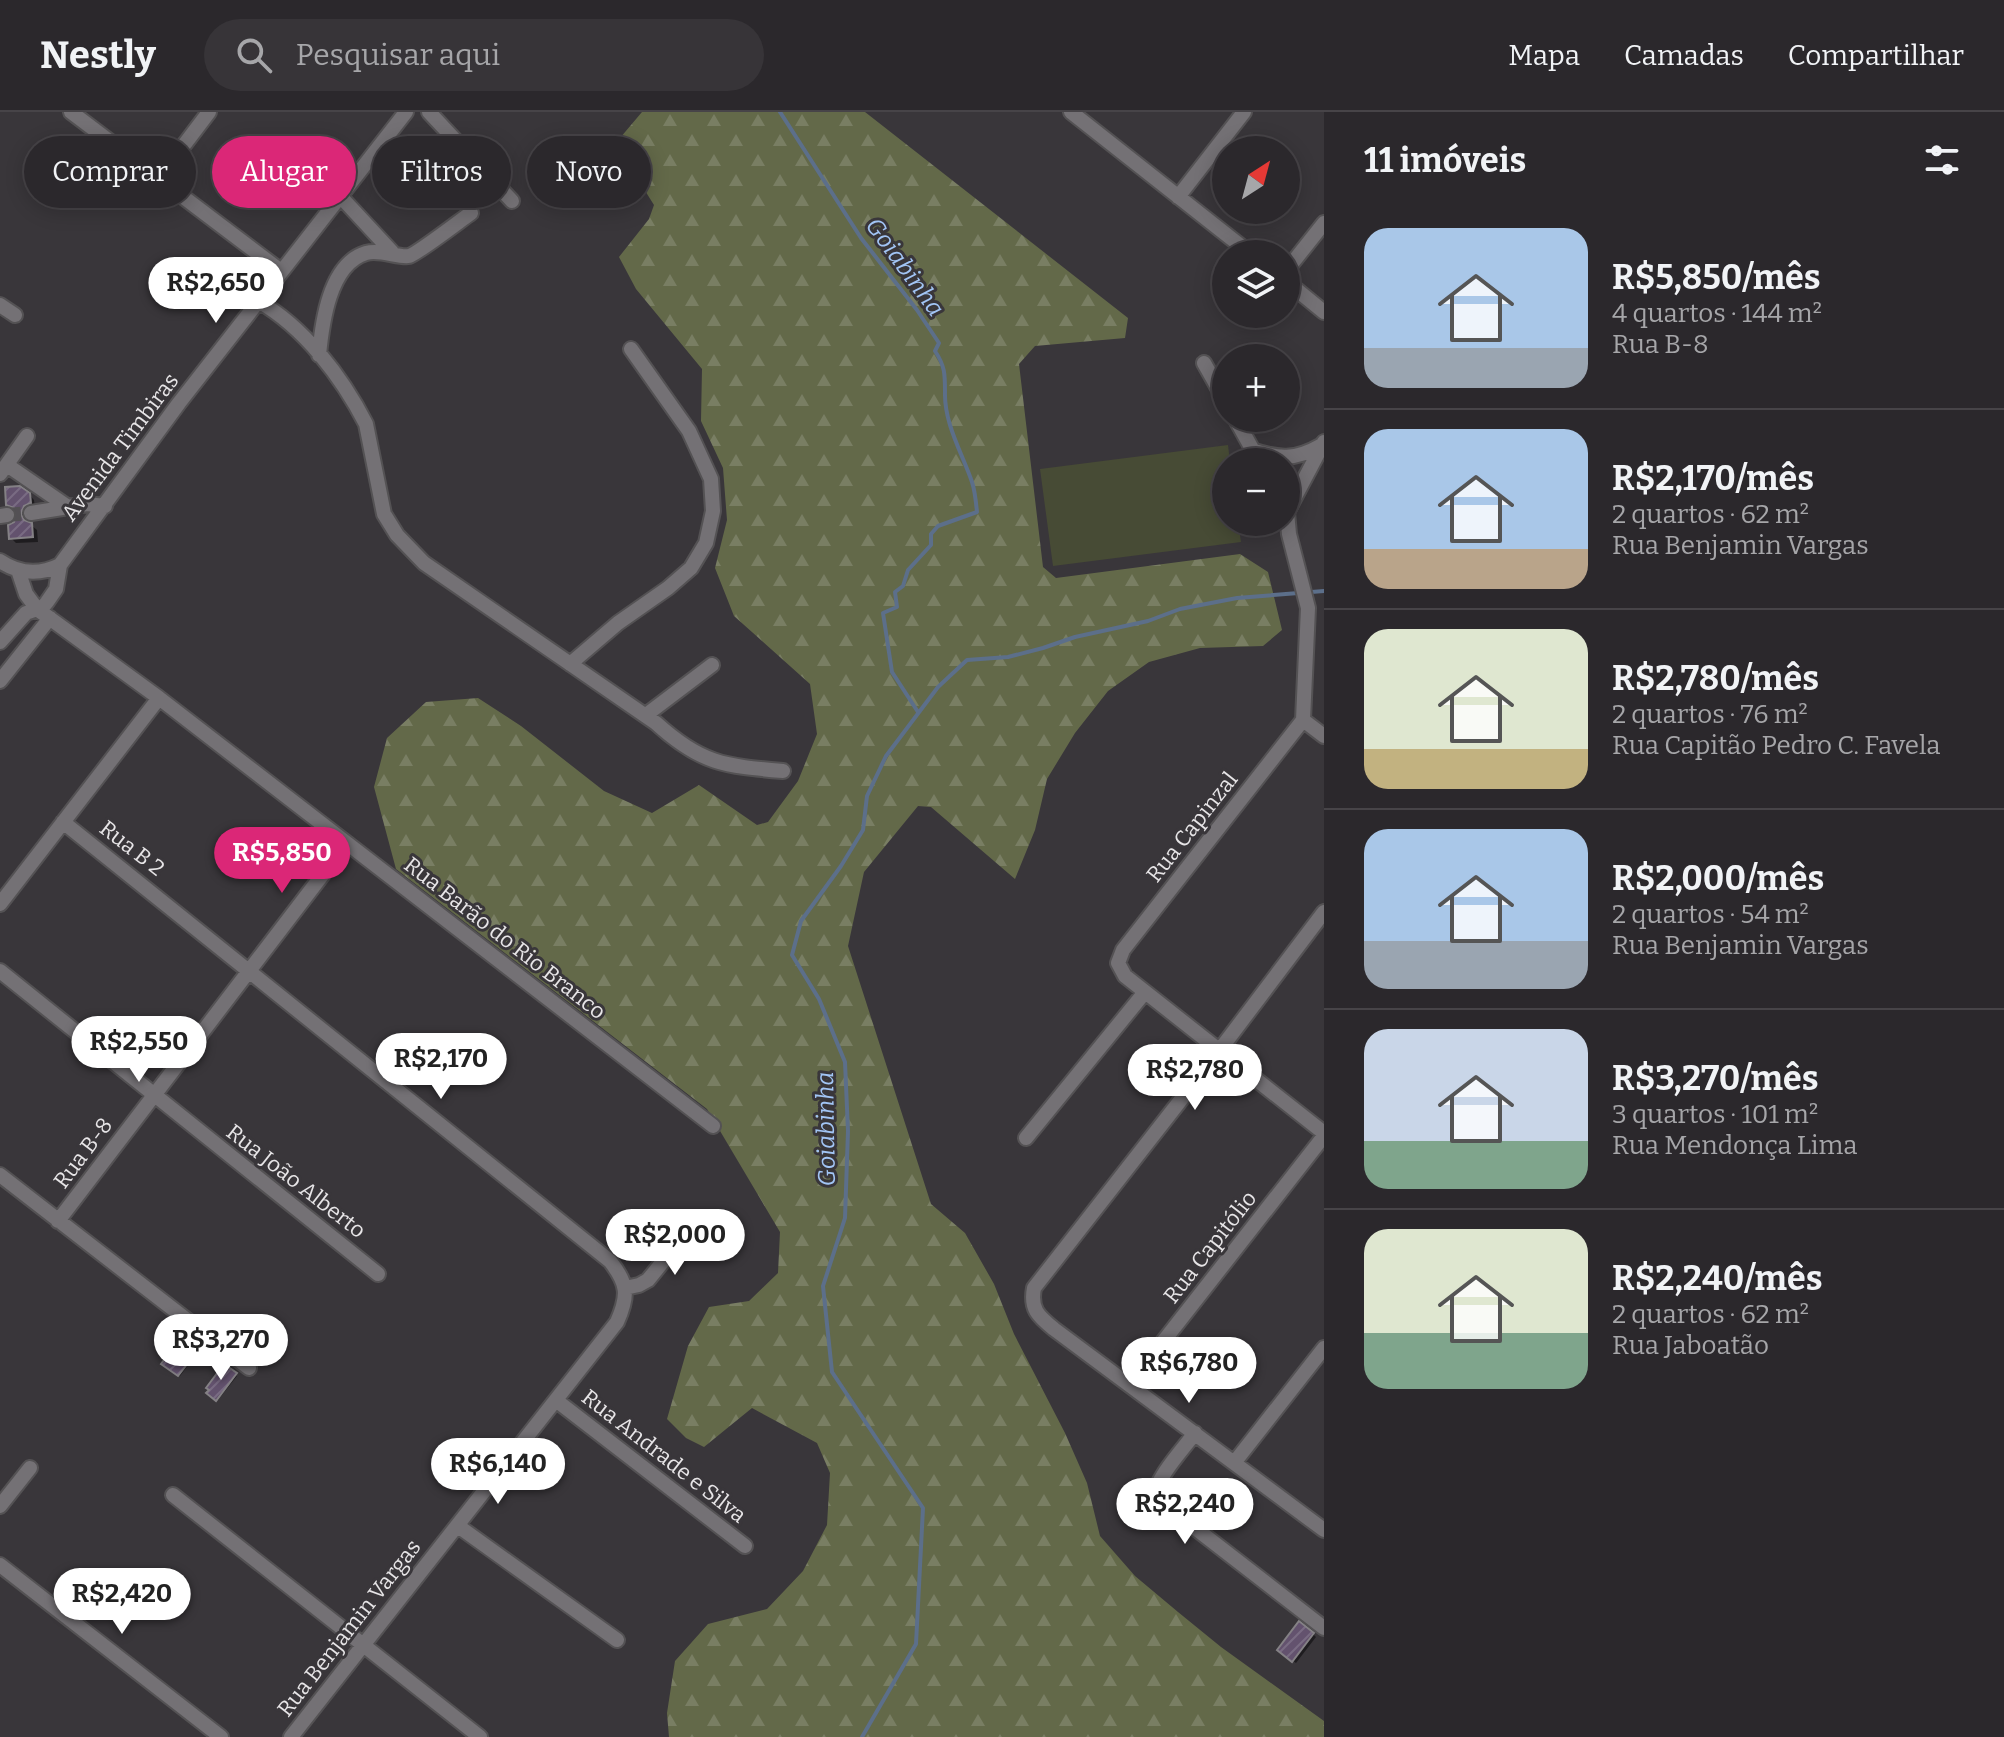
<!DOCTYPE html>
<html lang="pt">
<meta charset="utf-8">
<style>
:root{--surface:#2b282c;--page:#373438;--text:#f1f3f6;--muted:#a6a6a9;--line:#474448;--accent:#db2777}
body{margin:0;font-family:Bitter,serif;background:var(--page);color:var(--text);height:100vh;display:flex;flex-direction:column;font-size:30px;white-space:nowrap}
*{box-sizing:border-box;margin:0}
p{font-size:26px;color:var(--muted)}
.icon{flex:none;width:44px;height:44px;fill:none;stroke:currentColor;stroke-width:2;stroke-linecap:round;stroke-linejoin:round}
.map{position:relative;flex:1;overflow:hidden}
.drawer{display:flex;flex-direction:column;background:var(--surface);width:680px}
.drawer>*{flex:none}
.guide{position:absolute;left:24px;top:24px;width:760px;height:72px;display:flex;gap:16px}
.needle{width:52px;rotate:36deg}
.buttons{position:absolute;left:1212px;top:24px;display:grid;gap:16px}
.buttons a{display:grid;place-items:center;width:88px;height:88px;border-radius:50%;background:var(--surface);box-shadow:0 4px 20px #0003,0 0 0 2px var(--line);font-size:40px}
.price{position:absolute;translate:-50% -68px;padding:0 18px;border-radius:28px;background:#fff;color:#222;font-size:26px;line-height:52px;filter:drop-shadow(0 2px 4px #0008)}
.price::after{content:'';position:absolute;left:50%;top:48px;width:24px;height:18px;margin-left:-12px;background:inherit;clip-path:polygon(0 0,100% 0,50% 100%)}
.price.on{background:var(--accent);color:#fff}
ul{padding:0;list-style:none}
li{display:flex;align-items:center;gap:24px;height:200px;padding:0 40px}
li+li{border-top:2px solid var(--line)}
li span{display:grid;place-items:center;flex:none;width:224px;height:160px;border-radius:24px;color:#555}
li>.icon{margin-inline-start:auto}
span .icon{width:96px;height:96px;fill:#fffc;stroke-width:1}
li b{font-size:34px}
h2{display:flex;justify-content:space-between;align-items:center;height:96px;padding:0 40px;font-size:34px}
.pill{padding:0 28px;border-radius:36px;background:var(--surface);box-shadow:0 4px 20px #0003,0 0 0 2px var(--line);font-size:28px;line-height:72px}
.pill.on{background:var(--accent);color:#fff}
header{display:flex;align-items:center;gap:48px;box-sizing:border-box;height:112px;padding:0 40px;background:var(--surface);border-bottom:2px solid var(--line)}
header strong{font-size:38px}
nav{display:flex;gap:44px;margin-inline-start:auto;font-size:28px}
.search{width:560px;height:72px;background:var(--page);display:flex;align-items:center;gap:20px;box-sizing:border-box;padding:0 28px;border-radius:44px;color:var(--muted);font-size:30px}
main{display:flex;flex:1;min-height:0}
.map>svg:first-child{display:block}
.forest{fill:url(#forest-firs)}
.pitch{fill:#474b35}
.shadow{fill:#0007}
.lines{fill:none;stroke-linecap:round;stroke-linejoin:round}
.stream{stroke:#5c6f8a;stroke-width:4}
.building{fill:url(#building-hatch);stroke:#848185;stroke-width:2}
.minor-tunnel{stroke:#535054;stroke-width:14;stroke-dasharray:14 7;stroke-linecap:butt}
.minor-casing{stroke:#545254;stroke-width:18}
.minor{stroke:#747175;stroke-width:14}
.labels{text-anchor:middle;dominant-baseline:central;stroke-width:6;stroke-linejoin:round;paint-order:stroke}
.street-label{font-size:22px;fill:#e7e5e7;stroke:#39363a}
.water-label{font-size:24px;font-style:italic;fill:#a2c5f5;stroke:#39363a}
</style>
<header>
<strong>Nestly</strong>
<div class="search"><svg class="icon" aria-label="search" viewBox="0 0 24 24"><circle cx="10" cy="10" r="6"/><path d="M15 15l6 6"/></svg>Pesquisar aqui</div>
<nav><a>Mapa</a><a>Camadas</a><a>Compartilhar</a></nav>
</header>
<main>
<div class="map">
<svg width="1324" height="1625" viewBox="0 0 1324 1625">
<defs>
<pattern id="forest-firs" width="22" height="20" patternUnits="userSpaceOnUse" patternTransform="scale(2)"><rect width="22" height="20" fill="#636949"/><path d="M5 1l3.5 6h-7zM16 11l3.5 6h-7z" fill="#797e63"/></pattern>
<pattern id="building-hatch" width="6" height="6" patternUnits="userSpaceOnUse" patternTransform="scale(2)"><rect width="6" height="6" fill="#63526e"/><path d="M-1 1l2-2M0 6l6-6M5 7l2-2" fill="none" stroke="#796b83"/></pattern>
</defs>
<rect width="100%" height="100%" fill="#39363a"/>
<path class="forest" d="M 642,0 L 865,0 L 1128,206 L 1125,226 L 1035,234 L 1019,252 L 1043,455 L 1056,466 L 1240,442 L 1268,460 L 1282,518 L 1263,534 L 1200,536 L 1149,550 L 1108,579 L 1075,621 L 1047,667 L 1035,718 L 1015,767 L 931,695 L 918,694 L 864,760 L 848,834 L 931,1092 L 965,1121 L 994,1172 L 1014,1222 L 1065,1321 L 1087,1371 L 1100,1424 L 1135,1464 L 1178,1500 L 1221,1535 L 1324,1609 L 1324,1625 L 669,1625 L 667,1601 L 675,1549 L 708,1512 L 767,1497 L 803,1459 L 827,1413 L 830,1361 L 817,1331 L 752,1296 L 704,1335 L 686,1326 L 667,1307 L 688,1234 L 709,1195 L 749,1189 L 778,1161 L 780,1120 L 707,997 L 396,757 L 374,675 L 387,626 L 426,590 L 478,586 L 521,614 L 604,679 L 652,701 L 699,673 L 757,713 L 768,710 L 798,669 L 817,622 L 810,572 L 734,504 L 715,456 L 727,408 L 723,356 L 701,309 L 702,257 L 636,177 L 619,145 L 649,107 L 654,93 L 617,34 L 620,26 Z"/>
<path class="pitch" d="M 1228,333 L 1230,350 L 1226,350 L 1226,410 L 1238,410 L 1241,430 L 1053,454 L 1040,357 Z"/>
<path class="shadow" d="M 29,382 L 34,388 L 35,396 L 29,399 L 25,408 L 37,418 L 38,430 L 16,431 L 11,426 L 18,399 L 8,392 Z
M 185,1224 L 201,1236 L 180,1264 L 163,1252 Z
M 224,1255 L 237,1264 L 218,1288 L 209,1281 Z
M 1313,1522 L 1316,1525 L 1296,1551 L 1282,1541 Z"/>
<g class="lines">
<path class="stream" d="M 780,0 L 861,126 L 917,198 L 939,231 L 935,239 C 945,254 945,262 945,280 C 944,311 962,341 972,370 C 975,379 976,390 977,400 L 938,414 L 931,422 L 931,433 L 908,458 L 903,474 L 895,480 L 897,495 L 883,501 L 892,560 L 918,600
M 862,1625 L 916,1532 L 923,1396 L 832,1260 L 823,1174 L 845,1106 L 848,1019 L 845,950 L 819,887 L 792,843 L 801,809 L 841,754 L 863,718 L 867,684 L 886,644 L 938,575 L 967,548 L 1008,545 L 1043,536 L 1075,525 L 1148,509 L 1180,497 L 1237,486 L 1324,479"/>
</g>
<path class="building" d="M 20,374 L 30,381 L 31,391 L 24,394 L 21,402 L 24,408 L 32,411 L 33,425 L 9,427 L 8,413 L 14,410 L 17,402 L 14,396 L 6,393 L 5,375 Z
M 184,1221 L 202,1233 L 178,1264 L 161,1252 Z
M 224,1252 L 237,1261 L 216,1289 L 206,1281 L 209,1278 L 206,1276 Z
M 1299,1509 L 1314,1521 L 1292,1550 L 1277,1538 Z"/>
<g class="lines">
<path class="minor-tunnel" d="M 7,403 L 31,401"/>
<defs>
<path id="minor" d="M 71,0 L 281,159
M 429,0 L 512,89
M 1071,0 L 1251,142
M 159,66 L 209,0
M 341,85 L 392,140
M 1178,85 L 1244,0
M 1286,159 L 1324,111
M 1286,169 L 1324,200
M 258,189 C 304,215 342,265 366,312 L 384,402 L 397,423 L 424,451 L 656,611 C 701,652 724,654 783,659
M 0,193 L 15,203
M 319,243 C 322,212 329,152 366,141 C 380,137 399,146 409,144 C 417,142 461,108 471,101
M 1204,251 L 1226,290
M 1235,306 L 1256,344
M 1252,338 C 1278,347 1296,348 1320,334
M 7,353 L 68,395
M 0,362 L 27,324
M 31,401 L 87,392 L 105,394
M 0,404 L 7,403
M 0,449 C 19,462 40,463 60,453 L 179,291 L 406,0
M 18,458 L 26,482 L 37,497 L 159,586 L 713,1014
M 0,530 L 26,501 L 43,495 L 47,490 L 56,477 L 60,453
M 570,552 L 618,511 L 668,476 L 691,456 L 706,431 L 713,399 L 711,367 L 689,319 L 631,237
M 0,569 L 50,506
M 646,603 L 712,553
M 1303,608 L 1123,838 L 1118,851 L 1125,864 L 1324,1021
M 1303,608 L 1308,496 L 1289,422 L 1287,400 L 1324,330
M 1303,608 L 1324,624
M 63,710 L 610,1149 C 628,1172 629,1183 617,1210 L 291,1625
M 0,792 L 159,586
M 1324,800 L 1219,939 L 1034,1176 C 1030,1197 1038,1204 1054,1217 L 1324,1418
M 0,859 L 378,1162
M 1026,1026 L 1145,880
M 0,1063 L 249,1256
M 58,1109 L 346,732
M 625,1176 L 639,1173 L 648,1168 L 696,1109
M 1130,1272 L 1324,1024
M 557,1289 L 745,1434
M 1195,1321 C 1184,1336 1154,1368 1155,1385 L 1324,1516
M 1234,1351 L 1324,1236
M 173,1383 L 480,1625
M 0,1394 L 30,1356
M 458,1414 L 617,1528
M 0,1453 L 221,1625"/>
</defs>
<use href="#minor" class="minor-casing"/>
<use href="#minor" class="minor"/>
</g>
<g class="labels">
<g class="street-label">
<text transform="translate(120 335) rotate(-53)">Avenida Timbiras</text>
<text transform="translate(1192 715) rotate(-52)">Rua Capinzal</text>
<text transform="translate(132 736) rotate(38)">Rua B 2</text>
<text transform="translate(505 826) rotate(38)">Rua Barão do Rio Branco</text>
<text transform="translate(83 1041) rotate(-53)">Rua B-8</text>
<text transform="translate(296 1069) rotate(38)">Rua João Alberto</text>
<text transform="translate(1210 1135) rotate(-52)">Rua Capitólio</text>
<text transform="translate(664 1344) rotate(38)">Rua Andrade e Silva</text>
<text transform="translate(349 1516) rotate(-52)">Rua Benjamin Vargas</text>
</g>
<g class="water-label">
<text transform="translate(905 155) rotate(54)">Goiabinha</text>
<text transform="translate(826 1017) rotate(-91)">Goiabinha</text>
</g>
</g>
</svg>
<div class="buttons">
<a><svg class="needle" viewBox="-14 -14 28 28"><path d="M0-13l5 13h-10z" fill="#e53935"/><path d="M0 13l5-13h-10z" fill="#a6a6a9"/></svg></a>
<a><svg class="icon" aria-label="layers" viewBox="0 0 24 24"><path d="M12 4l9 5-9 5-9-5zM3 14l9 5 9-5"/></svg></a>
<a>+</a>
<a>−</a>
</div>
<b class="price" style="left:216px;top:213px">R$2,650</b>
<b class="price on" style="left:282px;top:783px">R$5,850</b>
<b class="price" style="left:139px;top:972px">R$2,550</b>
<b class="price" style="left:441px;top:989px">R$2,170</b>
<b class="price" style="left:1195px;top:1000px">R$2,780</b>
<b class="price" style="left:675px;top:1165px">R$2,000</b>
<b class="price" style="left:221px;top:1270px">R$3,270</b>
<b class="price" style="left:1189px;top:1293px">R$6,780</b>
<b class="price" style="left:498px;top:1394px">R$6,140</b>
<b class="price" style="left:1185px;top:1434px">R$2,240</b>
<b class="price" style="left:122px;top:1524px">R$2,420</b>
<div class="guide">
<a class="pill">Comprar</a>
<a class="pill on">Alugar</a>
<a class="pill">Filtros</a>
<a class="pill">Novo</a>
</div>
</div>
<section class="drawer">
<h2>11 imóveis<svg class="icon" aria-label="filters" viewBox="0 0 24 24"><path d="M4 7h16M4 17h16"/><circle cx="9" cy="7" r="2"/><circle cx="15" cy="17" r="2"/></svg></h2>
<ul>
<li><span style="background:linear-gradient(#a9c7e8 75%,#9aa5b1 0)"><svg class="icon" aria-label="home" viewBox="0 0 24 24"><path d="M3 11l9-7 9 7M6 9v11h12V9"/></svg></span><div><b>R$5,850/mês</b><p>4 quartos · 144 m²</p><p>Rua B-8</p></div></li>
<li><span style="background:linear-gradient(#a9c7e8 75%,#b9a48a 0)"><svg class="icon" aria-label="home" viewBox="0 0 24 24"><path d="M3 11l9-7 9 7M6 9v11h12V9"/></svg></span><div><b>R$2,170/mês</b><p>2 quartos · 62 m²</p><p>Rua Benjamin Vargas</p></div></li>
<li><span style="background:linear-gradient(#dfe7d0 75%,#c2b280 0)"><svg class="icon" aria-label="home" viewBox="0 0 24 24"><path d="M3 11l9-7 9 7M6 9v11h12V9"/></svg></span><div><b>R$2,780/mês</b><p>2 quartos · 76 m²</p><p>Rua Capitão Pedro C. Favela</p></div></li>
<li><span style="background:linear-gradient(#a9c7e8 70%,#9aa5b1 0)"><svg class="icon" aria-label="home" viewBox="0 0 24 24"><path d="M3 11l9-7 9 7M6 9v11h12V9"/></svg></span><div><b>R$2,000/mês</b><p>2 quartos · 54 m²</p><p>Rua Benjamin Vargas</p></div></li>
<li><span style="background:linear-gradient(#c9d6e8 70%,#7fa58c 0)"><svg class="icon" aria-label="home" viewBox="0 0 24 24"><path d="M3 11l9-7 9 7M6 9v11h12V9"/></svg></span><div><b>R$3,270/mês</b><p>3 quartos · 101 m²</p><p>Rua Mendonça Lima</p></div></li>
<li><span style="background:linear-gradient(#dfe7d0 65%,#7fa58c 0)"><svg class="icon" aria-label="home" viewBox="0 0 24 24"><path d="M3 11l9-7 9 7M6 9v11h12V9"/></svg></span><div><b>R$2,240/mês</b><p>2 quartos · 62 m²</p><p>Rua Jaboatão</p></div></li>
</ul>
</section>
</main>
